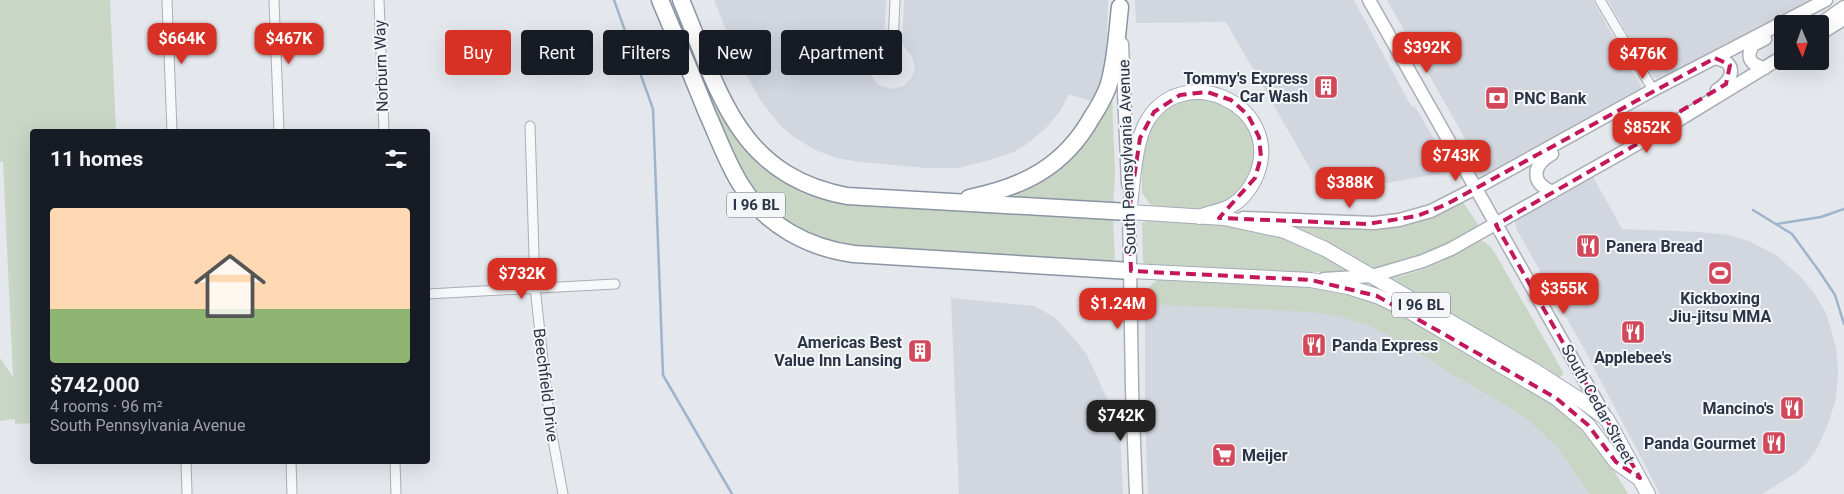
<!DOCTYPE html>
<meta charset="utf-8">
<style>
:root{--surface:#171b24;--page:#20242c;--text:#f1f3f6;--muted:#9ea1a6;--line:#363941;--accent:#d93025}
body{margin:0;font-family:Roboto,sans-serif;background:var(--page);color:var(--text);height:100vh;display:flex;flex-direction:column;font-size:19px;white-space:nowrap}
*{box-sizing:border-box;margin:0}
p{font-size:16px;color:var(--muted)}
.icon{flex:none;width:28px;height:28px;fill:none;stroke:currentColor;stroke-width:2;stroke-linecap:round;stroke-linejoin:round}
.map{position:relative;flex:1;overflow:hidden}
.details{position:absolute;left:30px;top:129px;width:400px;height:335px;display:flex;flex-direction:column;background:var(--surface);border-radius:5px;box-shadow:0 5px 20px #0002}
.details>*{flex:none}
.hud{position:absolute;left:445px;top:30px;width:475px;height:45px;display:flex;gap:10px}
.needle{width:32px;rotate:178deg}
.tools{position:absolute;left:1774px;top:15px;display:grid;gap:10px}
.tools a{display:grid;place-items:center;width:55px;height:55px;border-radius:5px;background:var(--surface);box-shadow:0 5px 20px #0002;font-size:25px}
.price{position:absolute;translate:-50% -42px;padding:0 11px;border-radius:10px;background:var(--accent);color:#fff;font-size:16px;line-height:32px;filter:drop-shadow(0 1px 2px #0008)}
.price::after{content:'';position:absolute;left:50%;top:30px;width:15px;height:11px;margin-left:-8px;background:inherit;clip-path:polygon(0 0,100% 0,50% 100%)}
.price.active{background:#222;color:#fff}
ul{padding:0;list-style:none}
li{display:grid;align-content:center;gap:10px;height:265px;padding:0 20px}
li+li{border-top:1px solid var(--line)}
li span{display:grid;place-items:center;height:155px;border-radius:5px;color:#555}
li>.icon{margin-inline-start:auto}
span .icon{width:90px;height:90px;fill:#fffc;stroke-width:1}
li b{font-size:21px}
h2{display:flex;justify-content:space-between;align-items:center;height:60px;padding:0 20px;font-size:21px}
.tag{padding:0 18px;border-radius:5px;background:var(--surface);box-shadow:0 5px 20px #0002;font-size:18px;line-height:45px}
.tag.active{background:var(--accent);color:#fff}
.map>svg:first-child{display:block}
.built{fill:#d2d6de}
.green{fill:#c9d6c5}
.lines{fill:none;stroke-linecap:round;stroke-linejoin:round}
.stream{stroke:#9fb4cc;stroke-width:2.5}
.street-casing{stroke:#a9aeb7;stroke-width:11}
.secondary-casing{stroke:#a9aeb7;stroke-width:15}
.primary-casing{stroke:#a3abb8;stroke-width:16}
.highway-casing{stroke:#8b94a3;stroke-width:19}
.street{stroke:#f7f8fa;stroke-width:9}
.secondary{stroke:#fff;stroke-width:12}
.primary{stroke:#fff;stroke-width:14}
.highway{stroke:#fff;stroke-width:16}
.marked{fill:none;stroke:#c2185b;stroke-width:4;stroke-dasharray:10 6;stroke-linejoin:round}
.labels{text-anchor:middle;dominant-baseline:central;stroke-width:4;stroke-linejoin:round;paint-order:stroke}
.shield{fill:#f4f6f9;stroke:#676e7b;stroke-width:1}
.shield-label{font-size:15px;font-weight:bold;fill:#2b3445}
.street-label{font-size:16px;fill:#2b3445;stroke:#f4f6f9}
.poi-label{font-size:16px;font-weight:bold;fill:#2b3445;stroke:#f4f6f9;text-anchor:end}
</style>
<div class="map">
<svg width="1844" height="494" viewBox="0 0 1844 494">
<rect width="100%" height="100%" fill="#e4e7ec"/>
<path class="built" d="M 714,0 L 886,0 L 884,42 L 873,55 L 869,68 L 872,77 L 877,84 L 884,87 L 893,89 L 905,85 L 911,78 L 915,70 L 912,56 L 902,44 L 904,0 L 1108,0 L 1106,61 L 1103,76 L 1094,102 L 1069,94 L 1061,110 L 1046,128 L 1024,146 L 1014,152 L 987,161 L 957,168 L 927,168 L 860,162 L 837,158 L 815,150 L 791,135 L 780,125 L 760,100 L 746,74 L 731,43 Z
M 1135,0 L 1354,0 L 1411,106 L 1416,108 L 1443,155 L 1449,172 L 1346,190 L 1323,191 L 1226,22 L 1136,23 Z
M 1387,0 L 1593,0 L 1640,85 L 1641,90 L 1492,174 L 1488,173 L 1481,167 Z
M 1608,0 L 1817,0 L 1661,79 L 1655,78 L 1650,74 Z
M 1592,175 L 1622,229 L 1699,232 L 1729,235 L 1749,241 L 1776,255 L 1800,276 L 1814,293 L 1826,313 L 1836,347 L 1838,372 L 1836,399 L 1828,424 L 1818,447 L 1807,463 L 1796,473 L 1762,494 L 1660,494 L 1583,347 L 1517,230 L 1515,223 L 1517,219 Z
M 1158,280 L 1301,287 L 1369,299 L 1628,494 L 1148,494 L 1145,419 L 1145,304 L 1147,290 L 1152,284 Z
M 951,298 L 1034,306 L 1054,317 L 1072,336 L 1087,355 L 1118,422 L 1120,428 L 1123,494 L 959,494 Z"/>
<path class="green" d="M 0,0 L 110,0 L 116,131 L 32,131 L 32,423 L 15,424 L 15,419 L 0,421 L 0,358 L 13,377 L 3,162 L 0,162 Z
M 677,16 L 679,16 L 724,116 L 794,186 L 1113,219 L 1115,259 L 1110,262 L 862,248 L 821,240 L 788,224 L 763,203 L 737,166 L 676,18 Z
M 1112,96 L 1115,174 L 1113,204 L 1005,198 L 1002,196 L 1025,187 Z
M 1190,98 C 1199,99 1212,98 1220,102 C 1233,108 1244,118 1250,131 C 1260,153 1251,186 1230,199 C 1211,211 1184,208 1163,208 L 1151,205 L 1142,193 L 1142,151 L 1149,129 L 1168,107 Z
M 1463,202 L 1477,223 L 1477,228 L 1448,244 L 1420,257 L 1374,269 L 1315,237 L 1292,227 L 1356,228 Z
M 1151,220 L 1234,226 L 1293,239 L 1346,268 L 1347,270 L 1345,272 L 1294,272 L 1145,264 L 1143,262 L 1142,223 Z
M 1481,241 C 1491,243 1495,254 1500,262 L 1563,372 L 1563,375 L 1558,378 L 1389,279 C 1408,275 1426,269 1443,261 C 1454,256 1470,242 1481,241 Z
M 1162,278 L 1318,288 L 1356,295 L 1393,309 L 1548,400 L 1581,428 L 1611,466 L 1628,494 L 1590,494 L 1557,447 L 1528,420 L 1503,403 L 1453,375 L 1409,346 L 1370,326 L 1340,316 L 1309,312 L 1145,304 C 1146,291 1150,283 1162,278 Z"/>
<g class="lines">
<path class="stream" d="M 614,0 L 653,109 L 663,375 L 732,494
M 1753,210 L 1792,234 L 1819,271 L 1835,295 L 1844,324
M 1777,224 L 1821,217 L 1844,209"/>
<defs>
<path id="street" d="M 167,0 L 172,131
M 274,0 L 279,131
M 379,0 L 384,131
M 1600,0 L 1653,90
M 892,65 L 895,0
M 530,126 L 535,287 L 550,424 L 563,494
M 428,294 L 615,284
M 186,461 L 187,494
M 291,461 L 292,494
M 395,461 L 396,494"/>
<path id="secondary" d="M 1369,0 L 1606,418
M 1820,24 L 1844,7
M 1820,34 L 1844,19
M 1122,44 L 1128,184
M 1715,58 C 1738,62 1734,79 1717,90
M 1765,68 C 1751,65 1745,58 1753,45 L 1765,39
M 1552,154 C 1532,165 1530,183 1553,192
M 1129,204 L 1132,389 L 1136,494
M 1243,218 L 1374,223 L 1399,220 L 1431,211 L 1476,188 L 1653,90 L 1826,0
M 1324,279 L 1372,276 L 1423,261 L 1451,249 L 1669,126 L 1782,57"/>
<path id="primary" d="M 1199,217 C 1209,213 1222,211 1231,206 C 1243,199 1252,186 1257,174 C 1283,104 1181,59 1146,123 C 1134,145 1133,187 1129,212 L 1224,218 L 1285,231 L 1325,249 L 1532,369 L 1582,401 L 1607,419 L 1648,494
M 1131,271 L 1311,280 L 1348,287 L 1377,296 L 1412,313 L 1556,398 L 1588,425 L 1616,462 L 1637,477"/>
<path id="highway" d="M 660,0 C 676,38 692,75 707,113 C 718,137 727,163 741,185 C 766,226 809,248 854,254 L 1131,271
M 681,0 C 719,90 736,175 847,196 L 1129,212
M 969,198 C 1023,187 1064,167 1092,117 C 1098,108 1104,97 1108,87 C 1116,62 1117,33 1120,7"/>
</defs>
<use href="#street" class="street-casing"/>
<use href="#secondary" class="secondary-casing"/>
<use href="#primary" class="primary-casing"/>
<use href="#highway" class="highway-casing"/>
<use href="#street" class="street"/>
<use href="#secondary" class="secondary"/>
<use href="#primary" class="primary"/>
<use href="#highway" class="highway"/>
</g>
<path class="marked" d="M 1715,58 L 1730,65 L 1726,84 L 1654,127 L 1639,143 L 1496,225 L 1640,478 L 1616,462 L 1588,425 L 1556,398 L 1377,296 L 1311,280 L 1131,271 L 1129,212 L 1140,138 L 1154,112 L 1180,95 L 1207,92 L 1231,100 L 1248,115 L 1259,137 L 1261,157 L 1255,178 L 1219,218 L 1367,224 L 1417,216 L 1445,205 Z"/>
<defs>
<symbol id="building-square" viewBox="-11 -11 22 22"><rect x="-9" y="-9" width="18" height="18" rx="4" fill="#d1495b" stroke="#f4f6f9"/><path d="M-4-6H4V6H1V3H-1V6H-4ZM-2.5-4.3h1.7v1.8h-1.7ZM.8-4.3h1.7v1.8H.8ZM-2.5-1h1.7V.8h-1.7ZM.8-1h1.7V.8H.8Z" fill="#fff"/></symbol>
<symbol id="bank-square" viewBox="-11 -11 22 22"><rect x="-9" y="-9" width="18" height="18" rx="4" fill="#d1495b" stroke="#f4f6f9"/><path d="M-6-4H6V4H-6ZM0-2.3a2.3 2.3 0 1 0 0 4.6a2.3 2.3 0 1 0 0-4.6Z" fill="#fff"/></symbol>
<symbol id="restaurant-square" viewBox="-11 -11 22 22"><rect x="-9" y="-9" width="18" height="18" rx="4" fill="#d1495b" stroke="#f4f6f9"/><path d="M-5-6h1v4h1v-4h1v4h1v-4h1v5L-1.5 .5V6h-2V.5L-5-1ZM5-6V6H3V1.5H1.5Q1.5-4 5-6Z" fill="#fff"/></symbol>
<symbol id="stadium-square" viewBox="-11 -11 22 22"><rect x="-9" y="-9" width="18" height="18" rx="4" fill="#d1495b" stroke="#f4f6f9"/><path d="M0-5a6.5 5 0 1 0 0 10a6.5 5 0 1 0 0-10ZM-3.5-1.8h7v3.6h-7Z" fill="#fff"/></symbol>
<symbol id="supermarket-square" viewBox="-11 -11 22 22"><rect x="-9" y="-9" width="18" height="18" rx="4" fill="#d1495b" stroke="#f4f6f9"/><path d="M-6-5.5h2.5l.6 2H6L4.5 2H-2.5L-4.4-4H-6ZM-1.5 3.2a1.3 1.3 0 1 0 .1 0ZM3 3.2a1.3 1.3 0 1 0 .1 0Z" fill="#fff"/></symbol>
</defs>
<g fill-rule="evenodd">
<use href="#building-square" x="1312" y="73" width="28" height="28"/>
<use href="#bank-square" x="1483" y="84" width="28" height="28"/>
<use href="#restaurant-square" x="1574" y="232" width="28" height="28"/>
<use href="#stadium-square" x="1706" y="259" width="28" height="28"/>
<use href="#restaurant-square" x="1619" y="318" width="28" height="28"/>
<use href="#restaurant-square" x="1300" y="331" width="28" height="28"/>
<use href="#building-square" x="906" y="337" width="28" height="28"/>
<use href="#restaurant-square" x="1778" y="394" width="28" height="28"/>
<use href="#restaurant-square" x="1760" y="429" width="28" height="28"/>
<use href="#supermarket-square" x="1210" y="441" width="28" height="28"/>
</g>
<g class="labels">
<g class="shield">
<rect x="727" y="192.5" width="58" height="25" rx="4"/>
<rect x="1392" y="292.5" width="58" height="25" rx="4"/>
</g>
<g class="shield-label">
<text x="756" y="205">I 96 BL</text>
<text x="1421" y="305">I 96 BL</text>
</g>
<g class="street-label">
<text transform="translate(381 66) rotate(-92)">Norburn Way</text>
<text transform="translate(1127 157) rotate(-92)">South Pennsylvania Avenue</text>
<text transform="translate(546 385) rotate(83)">Beechfield Drive</text>
<text transform="translate(1598 404) rotate(61)">South Cedar Street</text>
</g>
<g class="poi-label">
<text x="1308" y="78">Tommy's Express<tspan x="1308" dy="18">Car Wash</tspan></text>
<text x="1514" y="98" text-anchor="start">PNC Bank</text>
<text x="1606" y="246" text-anchor="start">Panera Bread</text>
<text x="1720" y="298" text-anchor="middle">Kickboxing<tspan x="1720" dy="18">Jiu-jitsu MMA</tspan></text>
<text x="902" y="342">Americas Best<tspan x="902" dy="18">Value Inn Lansing</tspan></text>
<text x="1332" y="345" text-anchor="start">Panda Express</text>
<text x="1633" y="357" text-anchor="middle">Applebee's</text>
<text x="1774" y="408">Mancino's</text>
<text x="1756" y="443">Panda Gourmet</text>
<text x="1242" y="455" text-anchor="start">Meijer</text>
</g>
</g>
</svg>
<div class="tools">
<a><svg class="needle" viewBox="-14 -14 28 28"><path d="M0-13l5 13h-10z" fill="#e53935"/><path d="M0 13l5-13h-10z" fill="#9ea1a6"/></svg></a>
</div>
<b class="price" style="left:182px;top:65px">$664K</b>
<b class="price" style="left:289px;top:65px">$467K</b>
<b class="price" style="left:1427px;top:74px">$392K</b>
<b class="price" style="left:1643px;top:80px">$476K</b>
<b class="price" style="left:1647px;top:154px">$852K</b>
<b class="price" style="left:1456px;top:182px">$743K</b>
<b class="price" style="left:1350px;top:209px">$388K</b>
<b class="price" style="left:522px;top:300px">$732K</b>
<b class="price" style="left:1564px;top:315px">$355K</b>
<b class="price" style="left:1118px;top:330px">$1.24M</b>
<b class="price active" style="left:1121px;top:442px">$742K</b>
<div class="hud">
<a class="tag active">Buy</a>
<a class="tag">Rent</a>
<a class="tag">Filters</a>
<a class="tag">New</a>
<a class="tag">Apartment</a>
</div>
<section class="details">
<h2>11 homes<svg class="icon" aria-label="filters" viewBox="0 0 24 24"><path d="M4 7h16M4 17h16"/><circle cx="9" cy="7" r="2"/><circle cx="15" cy="17" r="2"/></svg></h2>
<ul>
<li><span style="background:linear-gradient(#ffd9b3 65%,#8fb573 0)"><svg class="icon" aria-label="home" viewBox="0 0 24 24"><path d="M3 11l9-7 9 7M6 9v11h12V9"/></svg></span><div><b>$742,000</b><p>4 rooms · 96 m²</p><p>South Pennsylvania Avenue</p></div></li>
</ul>
</section>
</div>
